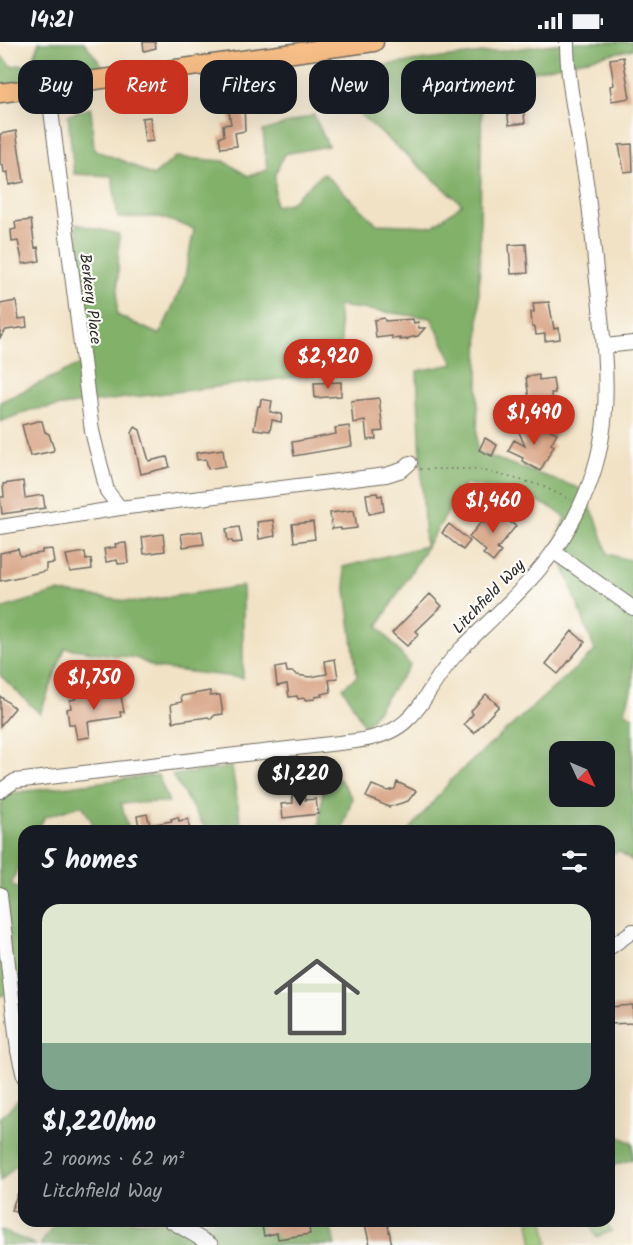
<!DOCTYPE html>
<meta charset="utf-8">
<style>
:root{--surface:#171b24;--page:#242831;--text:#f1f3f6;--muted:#9ea1a6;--accent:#c8321e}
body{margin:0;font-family:Kalam,sans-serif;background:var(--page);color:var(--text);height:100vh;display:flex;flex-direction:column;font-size:22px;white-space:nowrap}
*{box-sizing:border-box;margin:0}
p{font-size:20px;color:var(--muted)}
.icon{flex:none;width:33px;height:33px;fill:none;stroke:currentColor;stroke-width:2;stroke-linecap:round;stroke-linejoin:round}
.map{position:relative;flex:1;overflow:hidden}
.sheet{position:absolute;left:18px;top:783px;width:597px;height:402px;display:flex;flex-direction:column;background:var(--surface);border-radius:18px;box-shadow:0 6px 24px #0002}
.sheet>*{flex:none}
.banner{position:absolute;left:18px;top:18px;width:597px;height:54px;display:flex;gap:12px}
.needle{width:39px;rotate:134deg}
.tools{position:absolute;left:549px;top:699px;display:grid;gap:12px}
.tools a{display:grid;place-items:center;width:66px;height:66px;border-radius:12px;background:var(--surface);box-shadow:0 6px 24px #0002;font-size:30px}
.price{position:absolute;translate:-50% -51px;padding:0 14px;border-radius:21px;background:var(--accent);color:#fff;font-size:20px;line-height:39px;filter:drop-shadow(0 2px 3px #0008)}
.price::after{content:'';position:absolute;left:50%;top:36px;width:18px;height:14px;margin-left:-9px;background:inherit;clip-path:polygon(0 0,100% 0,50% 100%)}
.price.active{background:#222;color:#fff}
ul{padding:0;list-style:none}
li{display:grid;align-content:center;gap:12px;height:318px;padding:0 24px}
li span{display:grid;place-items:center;height:186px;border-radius:18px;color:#555}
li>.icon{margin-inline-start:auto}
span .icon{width:108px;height:108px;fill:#fffc;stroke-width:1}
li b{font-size:26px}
h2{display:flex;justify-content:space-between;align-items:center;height:72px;padding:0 24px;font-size:26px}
.chip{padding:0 21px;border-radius:18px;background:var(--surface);box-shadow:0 6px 24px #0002;font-size:21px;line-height:54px}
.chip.active{background:var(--accent);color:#fff}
.status{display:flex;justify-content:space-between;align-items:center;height:42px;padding:0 30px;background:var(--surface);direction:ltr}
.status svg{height:16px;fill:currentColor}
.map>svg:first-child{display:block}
.green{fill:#a3ce7b;stroke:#677c53;stroke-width:1.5}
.forest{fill:#82b16b;stroke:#566e4b;stroke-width:1.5;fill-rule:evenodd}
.building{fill:#d6a081}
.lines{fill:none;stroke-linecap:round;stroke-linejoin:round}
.minor-casing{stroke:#706b61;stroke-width:16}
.major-casing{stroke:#706b61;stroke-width:21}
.path{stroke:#706b61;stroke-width:1.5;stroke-dasharray:1.5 4.5;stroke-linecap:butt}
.minor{stroke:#fff;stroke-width:14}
.major{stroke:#f7be87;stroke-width:18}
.labels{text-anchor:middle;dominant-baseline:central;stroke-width:4.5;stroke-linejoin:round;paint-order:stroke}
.street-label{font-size:16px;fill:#2b2b2b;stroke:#fdfcf7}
</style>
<div class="status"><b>14:21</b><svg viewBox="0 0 49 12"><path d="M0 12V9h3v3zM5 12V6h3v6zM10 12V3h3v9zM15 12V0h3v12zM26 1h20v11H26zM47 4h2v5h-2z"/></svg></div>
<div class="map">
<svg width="633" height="1203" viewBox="0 0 633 1203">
<rect width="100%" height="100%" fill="#fdfcf7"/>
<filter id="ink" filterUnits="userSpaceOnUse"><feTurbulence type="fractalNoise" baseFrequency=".0167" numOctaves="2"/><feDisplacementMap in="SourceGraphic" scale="12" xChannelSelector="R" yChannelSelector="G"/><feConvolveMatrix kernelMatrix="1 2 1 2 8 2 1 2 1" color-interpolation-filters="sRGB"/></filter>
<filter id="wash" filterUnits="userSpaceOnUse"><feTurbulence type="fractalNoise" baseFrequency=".008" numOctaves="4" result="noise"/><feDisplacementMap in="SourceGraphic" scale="24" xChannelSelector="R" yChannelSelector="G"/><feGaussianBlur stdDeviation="1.35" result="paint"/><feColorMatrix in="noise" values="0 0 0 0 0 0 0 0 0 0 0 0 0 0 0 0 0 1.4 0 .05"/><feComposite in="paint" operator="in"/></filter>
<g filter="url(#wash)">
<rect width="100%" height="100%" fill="#f1e2c5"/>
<path class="green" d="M 529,1179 L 544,1179 L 548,1202 L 533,1203 Z
M 589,1179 L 607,1179 L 611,1189 L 596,1195 Z"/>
<path class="forest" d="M 39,0 L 84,0 L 108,31 L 0,45 L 0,13 L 11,24 L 32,22 Z
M 572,0 L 633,0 L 633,7 L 482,41 L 477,410 L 579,446 L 596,476 L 608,512 L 633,519 L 633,642 L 625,669 L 633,675 L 633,820 L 619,809 L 609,814 L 609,789 L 409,789 L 453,736 L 595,609 L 555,501 L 565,475 L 552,466 L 513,449 L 465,442 L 378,584 L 410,623 L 365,685 L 343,646 L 357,634 L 343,525 L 425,504 L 417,329 L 454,322 L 431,276 L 338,264 L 344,329 L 30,368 L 0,380 L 0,360 L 91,317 L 76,182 L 119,192 L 117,273 L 160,293 L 184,239 L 194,187 L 160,175 L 118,176 L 112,134 L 74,132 L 68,73 L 91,66 L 94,108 L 128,121 L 153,134 L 176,115 L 224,119 L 248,134 L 267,128 L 263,89 L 314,73 L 328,104 L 284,112 L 275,133 L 275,164 L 290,161 L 323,131 L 377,182 L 433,184 L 462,162 L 339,54 L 331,30 ZM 560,710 L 604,710 L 604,754 L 560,754 Z
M 243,544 L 243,636 L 156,626 L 136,616 L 65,606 L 40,672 L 0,633 L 0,567 L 57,550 L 135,560 Z
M 232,725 L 242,789 L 207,789 L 172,733 Z
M 158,733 L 169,760 L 121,761 L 129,789 L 97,789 L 82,763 L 45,775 L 37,789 L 24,789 L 24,810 L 11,843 L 24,849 L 24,947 L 0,954 L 0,765 L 4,752 Z
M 339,736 L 352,756 L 342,789 L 313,789 L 319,787 L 323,747 Z
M 20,1057 L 24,1064 L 24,1116 L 0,1139 L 0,1076 Z
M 609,1090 L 633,1101 L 633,1117 L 609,1125 Z
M 57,1179 L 329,1179 L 335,1203 L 40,1203 Z
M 0,1188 L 37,1203 L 0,1203 Z"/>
<g id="blocks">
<path class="building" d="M 143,0 L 155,0 L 156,6 L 144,9 Z
M 623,15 L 630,56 L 612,59 L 610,44 L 614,43 L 610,17 Z
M 520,40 L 525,81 L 509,83 L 504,42 Z
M 244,61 L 245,89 L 235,91 L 237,104 L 221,106 L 219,95 L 224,94 L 223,83 L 231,82 L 228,64 Z
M 150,75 L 153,99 L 145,100 L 142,76 Z
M 16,89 L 24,140 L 9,143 L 8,130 L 4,131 L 3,123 L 0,123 L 0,92 Z
M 632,102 L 633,129 L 624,130 L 619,103 Z
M 31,178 L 35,206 L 38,205 L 40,219 L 23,222 L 18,199 L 12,200 L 11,188 L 16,187 L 15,180 Z
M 526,202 L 528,231 L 511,232 L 509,203 Z
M 16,259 L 19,277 L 26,276 L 27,285 L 6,288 L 0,296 L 0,262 Z
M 549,260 L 554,287 L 559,286 L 560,297 L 545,299 L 545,292 L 536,293 L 535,285 L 532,285 L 531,270 L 534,270 L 533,261 Z
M 384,276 L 385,279 L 413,277 L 414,281 L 418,280 L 419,286 L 425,286 L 418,294 L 408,296 L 408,297 L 400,298 L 400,296 L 392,297 L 392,294 L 376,296 L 374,278 Z
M 539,333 L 539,338 L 553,336 L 555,351 L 551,351 L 552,360 L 535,362 L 534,356 L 529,357 L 526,335 Z
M 341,340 L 341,354 L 315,356 L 314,341 Z
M 379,356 L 383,389 L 375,390 L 376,397 L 367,398 L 365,379 L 353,381 L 351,359 Z
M 261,357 L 272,359 L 270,370 L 282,372 L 281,380 L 272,378 L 270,389 L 254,387 L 258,364 L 260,364 Z
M 38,379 L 42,379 L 45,390 L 49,392 L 54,407 L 53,409 L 30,414 L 22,383 Z
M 349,384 L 352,404 L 294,414 L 292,400 L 336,392 L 335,386 Z
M 135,385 L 140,388 L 149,419 L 167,415 L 170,425 L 141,432 L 132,391 Z
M 531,385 L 537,388 L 538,385 L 544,388 L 545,385 L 557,391 L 551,402 L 554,404 L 540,429 L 522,419 L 523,416 L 508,409 L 514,398 L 525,404 L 519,390 L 521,387 Z
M 485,396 L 497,403 L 492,414 L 479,408 Z
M 223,407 L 225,424 L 208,427 L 206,417 L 197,418 L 196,411 Z
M 23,439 L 25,456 L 43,453 L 45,466 L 2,472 L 0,455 L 4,455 L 3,442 Z
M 377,451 L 378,454 L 382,453 L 384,469 L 369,472 L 366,452 Z
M 354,468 L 357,486 L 341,488 L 341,486 L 332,487 L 330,471 Z
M 505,468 L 512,474 L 508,479 L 516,484 L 497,507 L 501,510 L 493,520 L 483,512 L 486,509 L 469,495 L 482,479 L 484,481 L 490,474 L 492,476 L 497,470 L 501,473 Z
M 273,478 L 275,494 L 259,497 L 257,480 Z
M 313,480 L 315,497 L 294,500 L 292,482 Z
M 449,482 L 470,499 L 463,508 L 442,491 Z
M 239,485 L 242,500 L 233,501 L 232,499 L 228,499 L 226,487 Z
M 202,489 L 204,502 L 183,505 L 181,492 Z
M 163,492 L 165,509 L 144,512 L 142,495 Z
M 126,501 L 128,521 L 118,522 L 117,518 L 106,520 L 104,507 L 116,505 L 115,502 Z
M 18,507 L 20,514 L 42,511 L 42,508 L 52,507 L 54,521 L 46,522 L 46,529 L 0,539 L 0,511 Z
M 85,510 L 86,518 L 91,517 L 92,527 L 70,530 L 66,513 Z
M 430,552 L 442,564 L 416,589 L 419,592 L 407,604 L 392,591 Z
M 572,589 L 585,600 L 558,632 L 546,622 Z
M 335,617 L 338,636 L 329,638 L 331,650 L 321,652 L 322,654 L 315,655 L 315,657 L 305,658 L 305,656 L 298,657 L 297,654 L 289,655 L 287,642 L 277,644 L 275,626 L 286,624 L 287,630 L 293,630 L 297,633 L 310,635 L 327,632 L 325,619 Z
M 120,649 L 124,670 L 120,670 L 121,675 L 88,680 L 90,695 L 77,697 L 74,682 L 69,682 L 67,667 L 71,666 L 70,658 L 75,657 L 79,652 L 85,654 Z
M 210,649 L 210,654 L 220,653 L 223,672 L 215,673 L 211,677 L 208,675 L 173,680 L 171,662 L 182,660 L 181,654 Z
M 486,652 L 499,664 L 474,691 L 464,682 L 473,672 L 471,669 Z
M 0,654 L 15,666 L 0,684 Z
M 397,740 L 416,749 L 408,759 L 389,765 L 366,755 L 372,743 L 388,749 L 395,747 Z
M 304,752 L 305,758 L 316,757 L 318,772 L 283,776 L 281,762 L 293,761 L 292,753 Z
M 147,772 L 150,783 L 172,779 L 171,777 L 178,775 L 179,779 L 188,777 L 190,789 L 178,789 L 178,786 L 162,789 L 140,789 L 137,774 Z
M 633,963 L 633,981 L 609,982 L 609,965 Z
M 18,1151 L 24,1154 L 24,1174 L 11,1168 Z
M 261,1179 L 308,1179 L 310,1192 L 278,1197 L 277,1191 L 264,1194 Z
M 364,1179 L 387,1179 L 392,1203 L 370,1203 Z"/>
</g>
</g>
<g filter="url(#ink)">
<use href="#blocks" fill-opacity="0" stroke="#706b61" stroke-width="1.5"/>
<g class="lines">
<defs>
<path id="minor" d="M 48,45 L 92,389 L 107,449 L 120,466 L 386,433 L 402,428 L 410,421
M 605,304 L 633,301
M 0,485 L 120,466
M 553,509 L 633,566
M 0,749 L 15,739 L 356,699 C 424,690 419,650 460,608 C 496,572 537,537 564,494 C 618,406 608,336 597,239 C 593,200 590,160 583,121 C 577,81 567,41 567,0
M 0,852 L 18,1009 L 24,1035
M 609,906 L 633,889
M 171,1179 L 211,1203"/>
<path id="major" d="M 0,51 L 374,0"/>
</defs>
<use href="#minor" class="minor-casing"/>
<use href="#major" class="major-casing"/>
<path class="path" d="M 420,427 L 477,427 L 540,443 L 571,458"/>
<use href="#minor" class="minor"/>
<use href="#major" class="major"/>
</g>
</g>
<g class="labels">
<g class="street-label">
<text transform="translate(90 257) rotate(83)">Berkery Place</text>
<text transform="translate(489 555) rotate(-46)">Litchfield Way</text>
</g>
</g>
</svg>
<div class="tools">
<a><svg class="needle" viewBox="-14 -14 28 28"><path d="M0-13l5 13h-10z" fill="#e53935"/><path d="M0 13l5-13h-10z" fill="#9ea1a6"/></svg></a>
</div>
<b class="price" style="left:328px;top:348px">$2,920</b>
<b class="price" style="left:534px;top:404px">$1,490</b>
<b class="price" style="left:493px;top:492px">$1,460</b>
<b class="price" style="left:94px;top:669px">$1,750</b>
<b class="price active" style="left:300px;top:765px">$1,220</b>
<div class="banner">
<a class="chip">Buy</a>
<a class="chip active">Rent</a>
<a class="chip">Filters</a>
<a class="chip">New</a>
<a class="chip">Apartment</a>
</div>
<section class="sheet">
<h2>5 homes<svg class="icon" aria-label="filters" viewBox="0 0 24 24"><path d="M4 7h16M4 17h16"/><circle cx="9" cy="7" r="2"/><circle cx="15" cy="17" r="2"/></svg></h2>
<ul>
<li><span style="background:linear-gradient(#dfe7d0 75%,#7fa58c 0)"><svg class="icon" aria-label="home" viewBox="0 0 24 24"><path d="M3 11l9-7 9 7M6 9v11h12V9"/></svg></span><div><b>$1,220/mo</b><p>2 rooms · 62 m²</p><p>Litchfield Way</p></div></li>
</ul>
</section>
</div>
